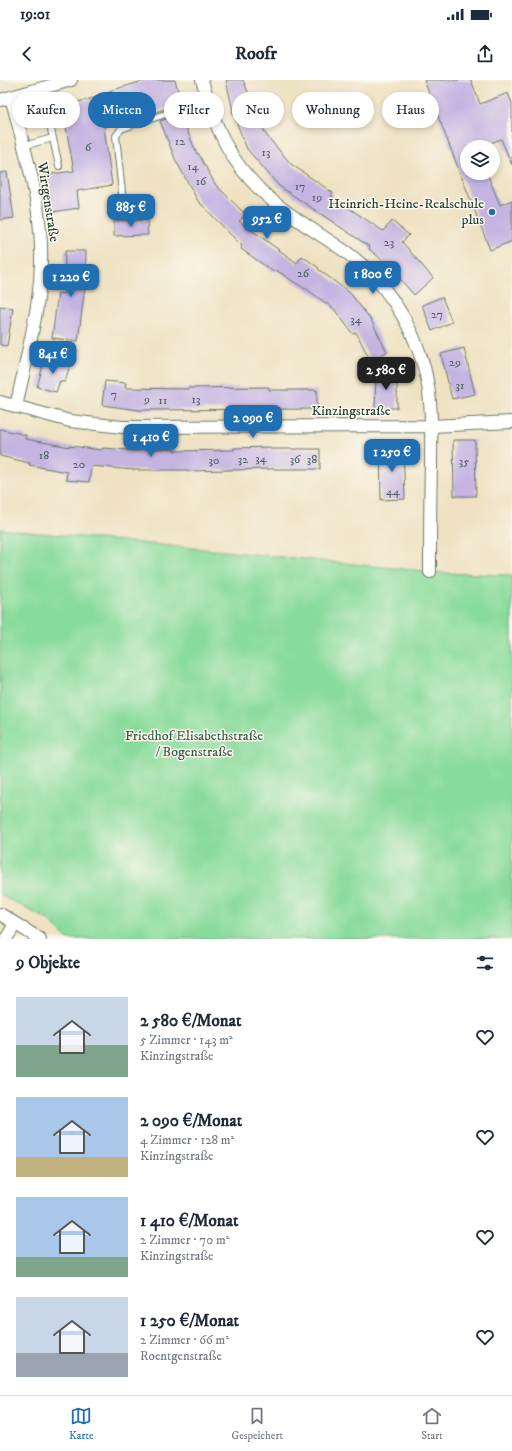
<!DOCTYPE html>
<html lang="de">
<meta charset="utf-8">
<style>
:root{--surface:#fff;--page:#f2f2f3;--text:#1f2937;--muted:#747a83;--line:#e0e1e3;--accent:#1f6fb2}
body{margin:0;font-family:"IM FELL DW Pica",serif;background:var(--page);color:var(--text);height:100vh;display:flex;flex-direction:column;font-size:15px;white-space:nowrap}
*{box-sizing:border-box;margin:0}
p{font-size:13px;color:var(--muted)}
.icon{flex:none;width:22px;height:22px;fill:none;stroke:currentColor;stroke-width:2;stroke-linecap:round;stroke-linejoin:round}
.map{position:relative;height:859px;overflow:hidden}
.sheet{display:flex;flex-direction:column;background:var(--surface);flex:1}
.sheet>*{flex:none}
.hud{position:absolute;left:12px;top:12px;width:488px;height:36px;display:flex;gap:8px}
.controls{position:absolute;left:460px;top:60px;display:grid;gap:8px}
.controls a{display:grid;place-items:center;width:40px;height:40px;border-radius:50%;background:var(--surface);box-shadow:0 2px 6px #0003;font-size:20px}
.price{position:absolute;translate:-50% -34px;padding:0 9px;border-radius:8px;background:var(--accent);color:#fff;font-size:13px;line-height:26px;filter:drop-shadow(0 1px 2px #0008)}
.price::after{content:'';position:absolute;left:50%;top:24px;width:12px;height:9px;margin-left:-6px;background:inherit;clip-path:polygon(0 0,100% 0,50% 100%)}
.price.selected{background:#222;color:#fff}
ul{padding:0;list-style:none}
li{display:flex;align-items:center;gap:12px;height:100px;padding:0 16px}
li span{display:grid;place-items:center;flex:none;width:112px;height:80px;border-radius:0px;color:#555}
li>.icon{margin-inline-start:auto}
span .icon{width:48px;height:48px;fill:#fffc;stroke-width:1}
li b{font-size:17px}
h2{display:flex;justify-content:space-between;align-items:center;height:48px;padding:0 16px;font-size:17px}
.tag{padding:0 14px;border-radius:18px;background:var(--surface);box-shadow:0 2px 6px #0003;font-size:14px;line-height:36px}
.tag.selected{background:var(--accent);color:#fff}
.status{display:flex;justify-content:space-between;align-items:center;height:28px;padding:0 20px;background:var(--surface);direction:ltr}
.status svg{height:11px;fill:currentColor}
header{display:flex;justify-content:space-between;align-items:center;height:52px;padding:0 16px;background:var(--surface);font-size:18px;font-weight:800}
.tab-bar{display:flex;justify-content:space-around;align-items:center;height:56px;border-top:1px solid var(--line);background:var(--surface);font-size:11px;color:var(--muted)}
.tab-bar a{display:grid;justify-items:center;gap:2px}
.tab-bar .selected{color:var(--accent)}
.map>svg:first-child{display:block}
.green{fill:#89db9b;stroke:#548c68}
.building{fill:#c5b4e2}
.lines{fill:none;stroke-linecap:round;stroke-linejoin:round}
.service-casing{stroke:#687766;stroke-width:8}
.minor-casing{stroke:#687766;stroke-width:14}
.service{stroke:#fff;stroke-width:6}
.minor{stroke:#fff;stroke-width:12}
.poi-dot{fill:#1f6fb2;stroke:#fbf7ec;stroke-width:1.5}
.labels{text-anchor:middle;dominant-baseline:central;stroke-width:3;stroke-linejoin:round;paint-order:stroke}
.number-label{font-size:12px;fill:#485b60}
.street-label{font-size:14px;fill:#1f3d34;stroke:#fbf7ec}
.poi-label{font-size:14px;fill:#1f3d34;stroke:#fbf7ec;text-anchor:end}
.park-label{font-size:14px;fill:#345d49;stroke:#fbf7ec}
</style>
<div class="status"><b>19:01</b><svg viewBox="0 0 49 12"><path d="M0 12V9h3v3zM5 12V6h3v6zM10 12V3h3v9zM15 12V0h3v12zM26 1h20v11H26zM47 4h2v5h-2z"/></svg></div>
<header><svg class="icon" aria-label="back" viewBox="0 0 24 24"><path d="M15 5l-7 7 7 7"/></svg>Roofr<svg class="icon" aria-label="share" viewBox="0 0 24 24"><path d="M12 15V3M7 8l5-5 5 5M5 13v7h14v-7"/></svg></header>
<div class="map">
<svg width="512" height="859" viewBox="0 0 512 859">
<rect width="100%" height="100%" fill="#fbf7ec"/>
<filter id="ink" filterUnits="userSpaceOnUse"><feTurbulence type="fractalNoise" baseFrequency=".025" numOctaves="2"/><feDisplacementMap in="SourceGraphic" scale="8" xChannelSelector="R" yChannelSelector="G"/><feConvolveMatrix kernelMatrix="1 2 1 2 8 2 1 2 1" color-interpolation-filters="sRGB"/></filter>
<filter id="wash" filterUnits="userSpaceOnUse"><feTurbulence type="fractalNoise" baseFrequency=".012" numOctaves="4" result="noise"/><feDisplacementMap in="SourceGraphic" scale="16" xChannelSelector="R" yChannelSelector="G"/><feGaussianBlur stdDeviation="0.9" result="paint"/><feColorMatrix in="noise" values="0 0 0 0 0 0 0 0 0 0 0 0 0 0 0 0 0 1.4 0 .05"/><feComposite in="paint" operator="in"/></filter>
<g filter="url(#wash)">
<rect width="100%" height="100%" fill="#efe2c3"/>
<path class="green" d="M 0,449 L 444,493 L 512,495 L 512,859 L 68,859 L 48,840 L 0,815 Z"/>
<g id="blocks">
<path class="building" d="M 147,0 L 175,0 L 182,24 L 104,47 L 112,105 L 77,111 L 79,128 L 52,132 L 50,117 L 47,117 L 44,95 L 74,91 L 62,26 L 110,14 L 109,11 Z
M 226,0 L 243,0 L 266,55 L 291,84 L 333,113 L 331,116 L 383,151 L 392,141 L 409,155 L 402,162 L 433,198 L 414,215 L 388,185 L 369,169 L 370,167 L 279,106 L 247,69 L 232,31 L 233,31 Z
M 424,0 L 471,0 L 480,24 L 508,13 L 512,23 L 512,85 L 501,59 L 480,67 L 467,67 L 467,93 L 487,93 L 500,125 L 512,120 L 512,161 L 490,170 Z
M 180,34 L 197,74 L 198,73 L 215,104 L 246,135 L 239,141 L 297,183 L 302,176 L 319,188 L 318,189 L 350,213 L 371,240 L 387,272 L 370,280 L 356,252 L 353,254 L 334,229 L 305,208 L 305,209 L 276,190 L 274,192 L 241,169 L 242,166 L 198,121 L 176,81 L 160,41 Z
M 7,92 L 14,138 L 0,140 L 0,93 Z
M 147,140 L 148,155 L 114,156 L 114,141 Z
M 65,171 L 86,171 L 85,206 L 78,261 L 52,258 L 58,213 L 64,214 Z
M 442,217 L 452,242 L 432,251 L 422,225 Z
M 0,226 L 13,228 L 7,266 L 0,265 Z
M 464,268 L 475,314 L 452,319 L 441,274 Z
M 45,278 L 70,285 L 65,302 L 60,301 L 56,312 L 37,307 Z
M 376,294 L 397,294 L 397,328 L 375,328 Z
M 105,301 L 126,303 L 125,308 L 188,309 L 188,308 L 269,307 L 269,310 L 317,310 L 317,329 L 139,330 L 102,325 Z
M 0,349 L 26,355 L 25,359 L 70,367 L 70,366 L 102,370 L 103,368 L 140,371 L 140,369 L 174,369 L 174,371 L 234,370 L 234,368 L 270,367 L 270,369 L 320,369 L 320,389 L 270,389 L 188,391 L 187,390 L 134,390 L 91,386 L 89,402 L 66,400 L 67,392 L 29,385 L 30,383 L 0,376 Z
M 453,360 L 475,360 L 476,416 L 454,416 Z
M 380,367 L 403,367 L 405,419 L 381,420 Z"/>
</g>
</g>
<g filter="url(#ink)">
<use href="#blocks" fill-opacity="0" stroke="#687766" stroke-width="1"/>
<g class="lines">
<defs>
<path id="service" d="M 42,8 L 59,86
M 23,66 L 53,58
M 124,132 L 116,56 L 121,49 L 207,20"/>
<path id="minor" d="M 202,0 C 212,36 224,71 250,99 C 277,130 313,149 346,172 C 384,199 412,243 424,287 C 433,320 431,353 431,386 C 430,422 430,457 430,492
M 11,17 C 22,60 36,105 40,150 C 46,210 28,269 16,327
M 0,20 L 71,0
M 0,322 L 70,341 L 122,347 L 431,346 L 512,342
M 0,834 L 40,859
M 6,859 L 15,844"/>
</defs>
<use href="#service" class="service-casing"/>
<use href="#minor" class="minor-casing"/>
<use href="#service" class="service"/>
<use href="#minor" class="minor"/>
</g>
</g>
<circle class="poi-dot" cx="492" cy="132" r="4"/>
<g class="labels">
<g class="number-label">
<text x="180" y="61">12</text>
<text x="88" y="67">6</text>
<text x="266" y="72">13</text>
<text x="193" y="86">14</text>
<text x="201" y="101">16</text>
<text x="300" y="106">17</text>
<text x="317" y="117">19</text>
<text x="389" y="162">23</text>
<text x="303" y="193">26</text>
<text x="437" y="234">27</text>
<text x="356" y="239">34</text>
<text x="455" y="282">29</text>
<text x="460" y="305">31</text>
<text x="114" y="314">7</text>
<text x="147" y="319">9</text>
<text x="196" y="319">13</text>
<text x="163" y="320">11</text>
<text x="44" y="375">18</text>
<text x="261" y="378">34</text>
<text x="243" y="379">32</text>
<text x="295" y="379">36</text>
<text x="312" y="379">38</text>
<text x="214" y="380">30</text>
<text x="464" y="381">35</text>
<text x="79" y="384">20</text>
<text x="393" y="411">44</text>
</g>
<g class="street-label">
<text transform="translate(48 122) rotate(81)">Wirtgenstraße</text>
<text x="351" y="331">Kinzingstraße</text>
</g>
<g class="poi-label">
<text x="484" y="124">Heinrich-Heine-Realschule<tspan x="484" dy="16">plus</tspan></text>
</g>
<g class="park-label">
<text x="194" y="656">Friedhof Elisabethstraße<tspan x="194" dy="16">/ Bogenstraße</tspan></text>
</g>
</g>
</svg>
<div class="controls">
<a><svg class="icon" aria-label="layers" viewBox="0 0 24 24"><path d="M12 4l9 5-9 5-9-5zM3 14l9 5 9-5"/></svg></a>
</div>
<b class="price" style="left:131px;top:148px">885 €</b>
<b class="price" style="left:267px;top:160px">952 €</b>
<b class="price" style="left:373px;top:215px">1 800 €</b>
<b class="price" style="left:71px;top:218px">1 220 €</b>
<b class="price" style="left:53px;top:295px">841 €</b>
<b class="price selected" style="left:386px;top:311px">2 580 €</b>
<b class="price" style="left:253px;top:359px">2 090 €</b>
<b class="price" style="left:151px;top:378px">1 410 €</b>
<b class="price" style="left:392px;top:393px">1 250 €</b>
<div class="hud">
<a class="tag">Kaufen</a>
<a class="tag selected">Mieten</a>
<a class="tag">Filter</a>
<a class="tag">Neu</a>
<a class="tag">Wohnung</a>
<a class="tag">Haus</a>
</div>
</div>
<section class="sheet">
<h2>9 Objekte<svg class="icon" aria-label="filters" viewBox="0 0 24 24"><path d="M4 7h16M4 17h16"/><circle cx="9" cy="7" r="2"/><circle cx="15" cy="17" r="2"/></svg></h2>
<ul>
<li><span style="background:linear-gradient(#c9d6e8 60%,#7fa58c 0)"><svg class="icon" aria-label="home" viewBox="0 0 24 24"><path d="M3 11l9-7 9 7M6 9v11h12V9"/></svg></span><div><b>2 580 €/Monat</b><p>5 Zimmer · 143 m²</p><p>Kinzingstraße</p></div><svg class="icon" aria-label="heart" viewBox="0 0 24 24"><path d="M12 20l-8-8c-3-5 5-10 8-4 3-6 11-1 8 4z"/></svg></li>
<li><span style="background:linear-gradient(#a9c7e8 75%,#c2b280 0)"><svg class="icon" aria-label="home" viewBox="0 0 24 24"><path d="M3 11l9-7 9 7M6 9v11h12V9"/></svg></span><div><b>2 090 €/Monat</b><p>4 Zimmer · 128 m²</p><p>Kinzingstraße</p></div><svg class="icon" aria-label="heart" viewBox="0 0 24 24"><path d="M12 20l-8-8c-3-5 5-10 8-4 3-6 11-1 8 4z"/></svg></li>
<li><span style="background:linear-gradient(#a9c7e8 75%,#7fa58c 0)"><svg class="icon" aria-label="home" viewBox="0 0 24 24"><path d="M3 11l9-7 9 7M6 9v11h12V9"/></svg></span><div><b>1 410 €/Monat</b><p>2 Zimmer · 70 m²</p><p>Kinzingstraße</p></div><svg class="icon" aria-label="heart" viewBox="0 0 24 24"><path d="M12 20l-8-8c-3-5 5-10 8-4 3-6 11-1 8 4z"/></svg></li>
<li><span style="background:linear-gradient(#c9d6e8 70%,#9aa5b1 0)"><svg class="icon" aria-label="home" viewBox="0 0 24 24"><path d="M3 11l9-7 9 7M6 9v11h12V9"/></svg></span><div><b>1 250 €/Monat</b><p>2 Zimmer · 66 m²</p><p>Roentgenstraße</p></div><svg class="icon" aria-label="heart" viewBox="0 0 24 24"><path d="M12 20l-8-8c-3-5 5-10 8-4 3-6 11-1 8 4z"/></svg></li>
</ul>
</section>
<nav class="tab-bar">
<a class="selected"><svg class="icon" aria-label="map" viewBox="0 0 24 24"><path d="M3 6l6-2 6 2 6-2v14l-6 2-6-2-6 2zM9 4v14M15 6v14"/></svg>Karte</a>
<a><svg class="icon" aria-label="saved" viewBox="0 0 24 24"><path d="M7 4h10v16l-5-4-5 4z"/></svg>Gespeichert</a>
<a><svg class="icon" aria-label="home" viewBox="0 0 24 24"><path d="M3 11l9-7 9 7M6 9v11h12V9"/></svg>Start</a>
</nav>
